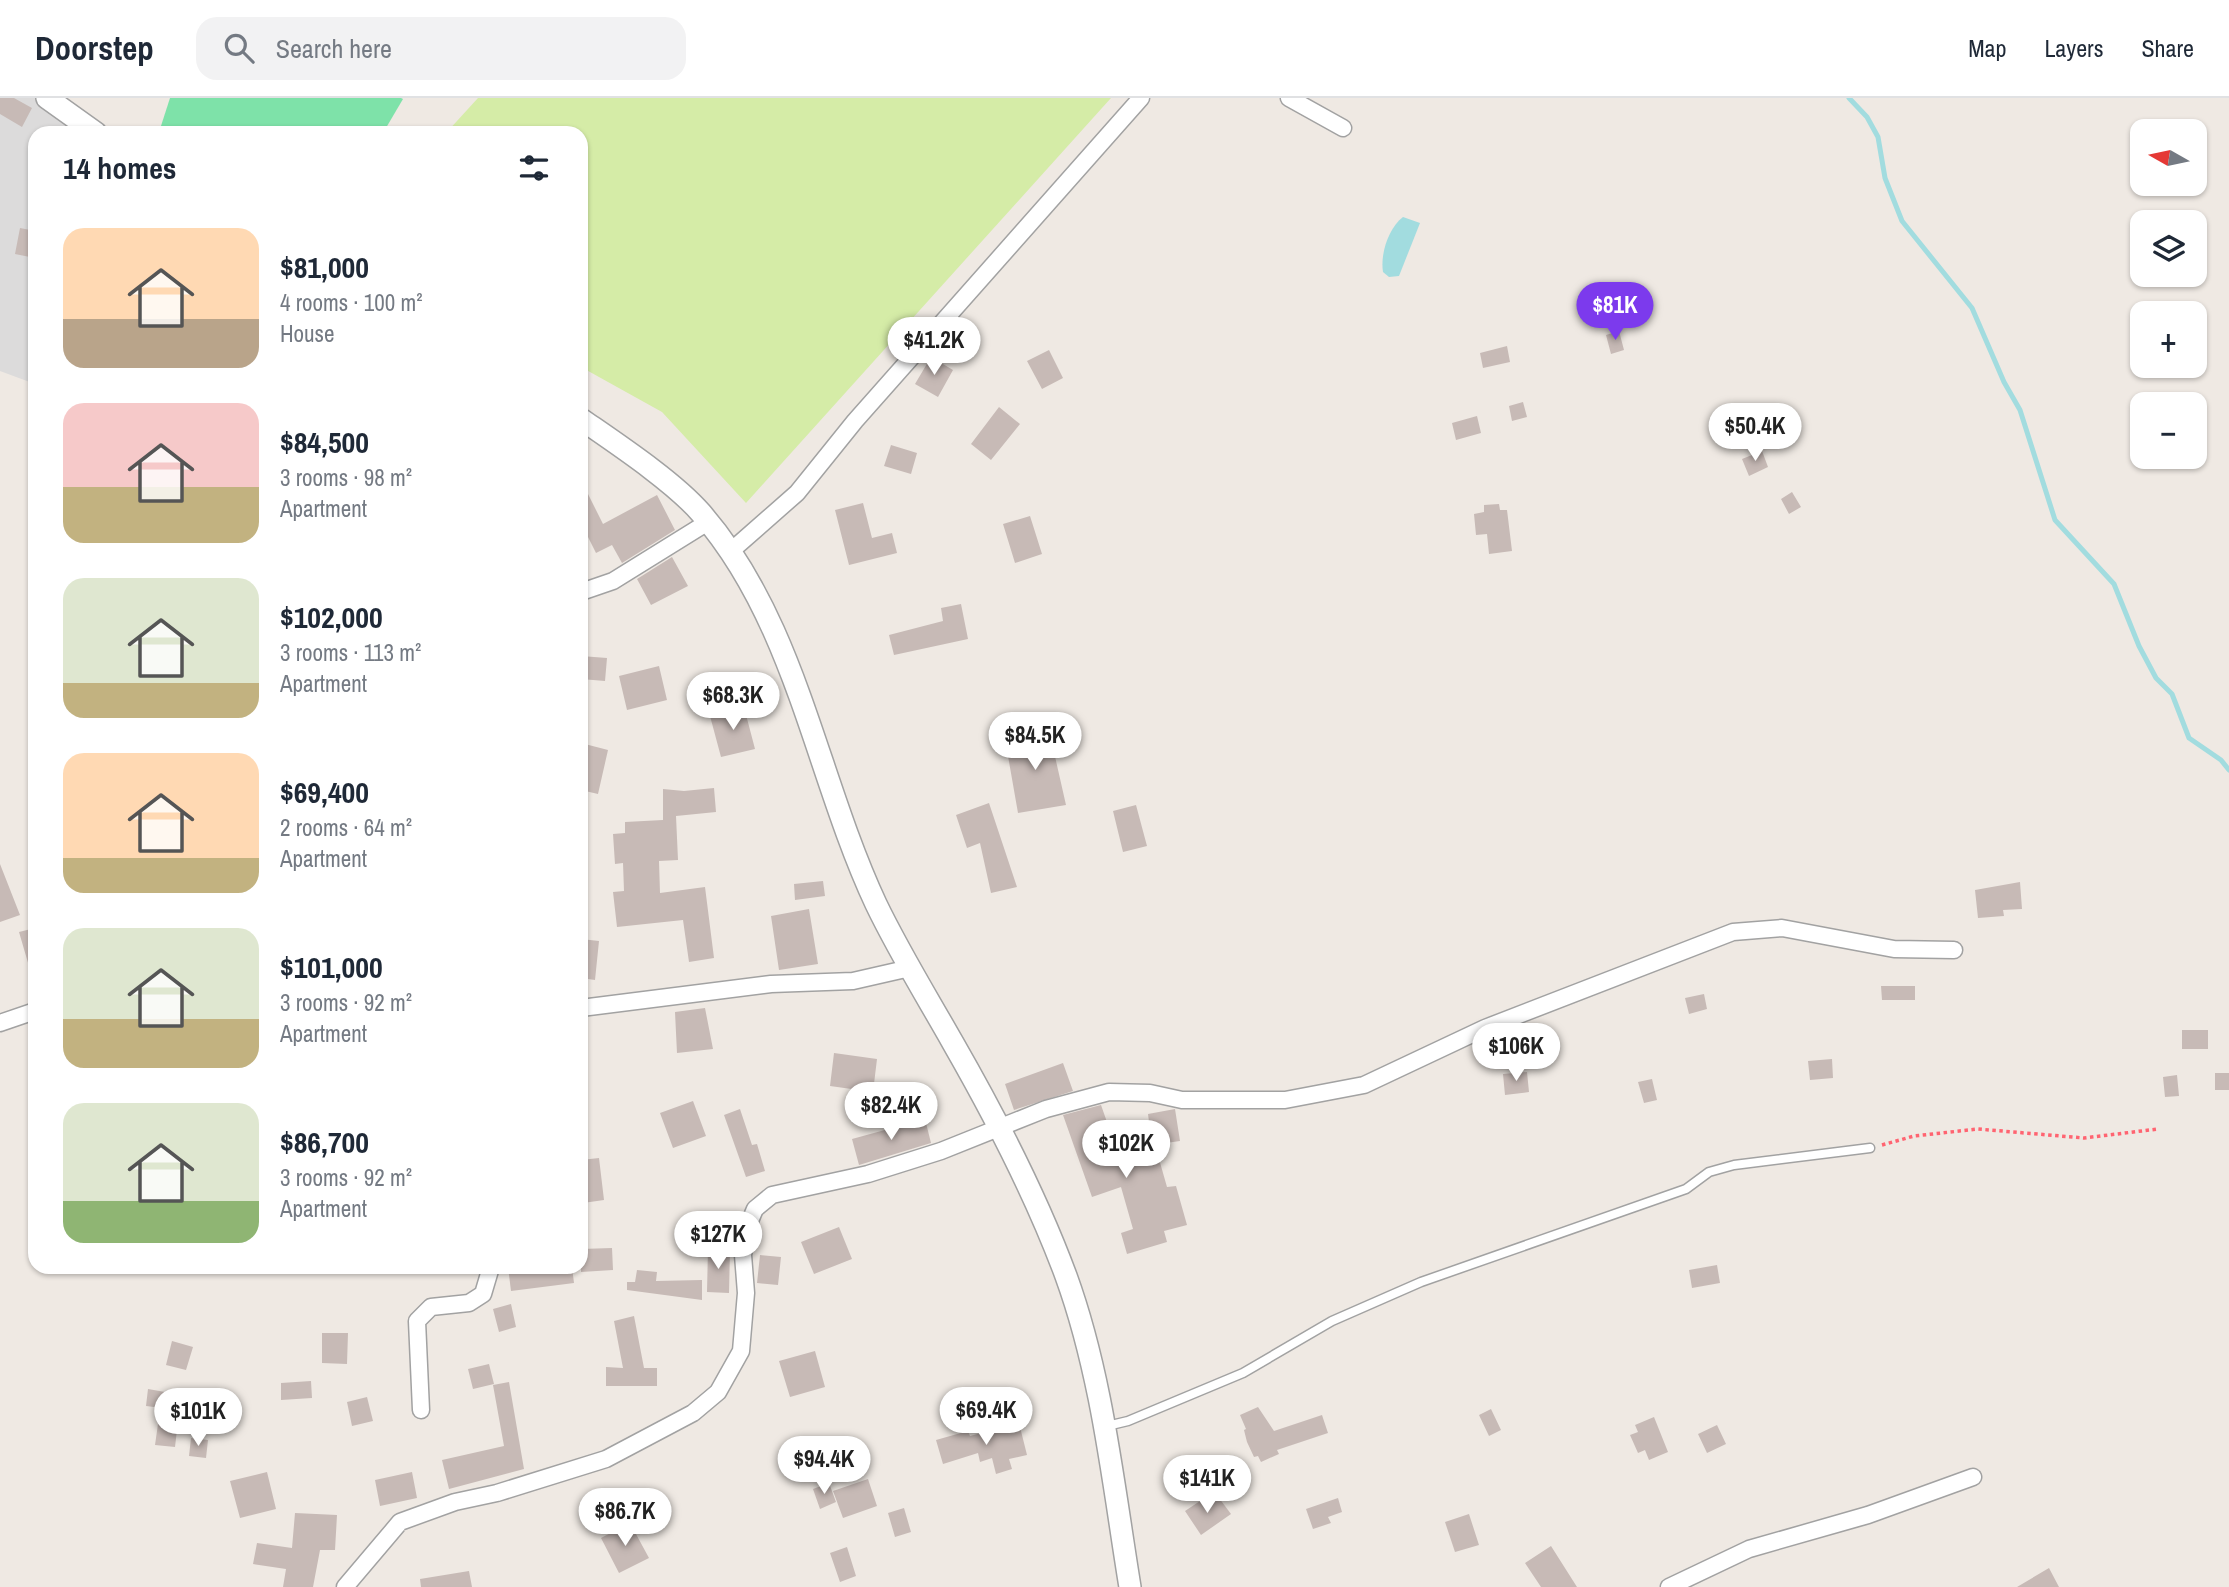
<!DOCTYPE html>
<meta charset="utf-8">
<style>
:root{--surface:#fff;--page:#f2f2f3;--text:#1f2937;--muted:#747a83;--line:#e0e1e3;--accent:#7c3aed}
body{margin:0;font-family:"Archivo Narrow",sans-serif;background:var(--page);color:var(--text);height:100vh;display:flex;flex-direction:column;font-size:26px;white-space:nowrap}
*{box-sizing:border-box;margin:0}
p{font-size:23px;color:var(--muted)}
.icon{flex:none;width:38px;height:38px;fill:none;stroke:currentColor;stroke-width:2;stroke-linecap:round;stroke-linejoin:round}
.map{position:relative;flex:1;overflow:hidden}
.details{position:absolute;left:28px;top:28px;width:560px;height:1148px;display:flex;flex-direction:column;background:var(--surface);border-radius:21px;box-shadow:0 2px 5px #0004}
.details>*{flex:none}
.needle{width:46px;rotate:279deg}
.buttons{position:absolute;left:2130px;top:21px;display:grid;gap:14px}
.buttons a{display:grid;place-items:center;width:77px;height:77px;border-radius:14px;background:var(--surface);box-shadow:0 2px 5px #0004;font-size:35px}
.price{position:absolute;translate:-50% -60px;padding:0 16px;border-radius:24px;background:#fff;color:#222;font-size:23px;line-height:46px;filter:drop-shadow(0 2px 4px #0008)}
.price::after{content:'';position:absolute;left:50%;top:42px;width:21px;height:16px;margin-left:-10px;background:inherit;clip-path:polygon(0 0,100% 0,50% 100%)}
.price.on{background:var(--accent);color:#fff}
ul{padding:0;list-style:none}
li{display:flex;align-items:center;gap:21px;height:175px;padding:0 35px}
li span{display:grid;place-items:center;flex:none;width:196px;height:140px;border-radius:21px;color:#555}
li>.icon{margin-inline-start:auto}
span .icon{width:84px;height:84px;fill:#fffc;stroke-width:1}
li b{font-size:30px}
h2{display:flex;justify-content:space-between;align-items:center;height:84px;padding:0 35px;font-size:30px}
header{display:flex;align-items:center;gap:42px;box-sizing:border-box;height:98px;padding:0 35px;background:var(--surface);border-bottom:2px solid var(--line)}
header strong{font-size:33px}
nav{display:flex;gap:38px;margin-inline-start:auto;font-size:24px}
.search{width:490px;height:63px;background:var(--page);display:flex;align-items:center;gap:18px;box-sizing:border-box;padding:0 24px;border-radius:21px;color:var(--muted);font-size:26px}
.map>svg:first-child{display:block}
.residential{fill:#dcdbdb}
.grass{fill:#d5eca7}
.pitch{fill:#7ee2a9}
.water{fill:#a2dcdf}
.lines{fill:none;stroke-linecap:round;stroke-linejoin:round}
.stream{stroke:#a2dcdf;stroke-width:5}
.building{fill:#c7bab6}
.service-casing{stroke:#a2a2a2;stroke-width:11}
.minor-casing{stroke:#a2a2a2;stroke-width:19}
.tertiary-casing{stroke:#a2a2a2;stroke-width:24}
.path{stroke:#ff6471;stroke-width:3.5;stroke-dasharray:3.5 3.5;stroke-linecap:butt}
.service{stroke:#fff;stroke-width:8}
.minor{stroke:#fff;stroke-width:16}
.tertiary{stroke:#fff;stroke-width:21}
</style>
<header>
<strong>Doorstep</strong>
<div class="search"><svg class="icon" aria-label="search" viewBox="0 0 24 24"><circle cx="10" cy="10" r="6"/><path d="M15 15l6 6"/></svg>Search here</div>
<nav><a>Map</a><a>Layers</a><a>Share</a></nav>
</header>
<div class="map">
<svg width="2229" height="1489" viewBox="0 0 2229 1489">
<rect width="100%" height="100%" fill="#efe9e3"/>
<path class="residential" d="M 0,0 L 46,0 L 99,35 L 35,35 L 35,286 L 0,273 Z"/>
<path class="grass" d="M 478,0 L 1111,0 L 746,405 L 662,314 L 581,269 L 581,35 L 446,35 Z"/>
<path class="pitch" d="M 170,0 L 401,0 L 403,1 L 383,35 L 167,35 L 160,31 Z"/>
<path class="water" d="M 1403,119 L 1420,125 L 1399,178 L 1389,179 L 1383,174 C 1380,155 1389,130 1403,119 Z"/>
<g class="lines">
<path class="stream" d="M 1849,0 L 1867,19 L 1878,39 L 1885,80 L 1902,123 L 1972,210 L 2004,284 L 2020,312 L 2055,422 L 2114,486 L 2139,548 L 2156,580 L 2172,596 L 2189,640 L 2221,662 L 2229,672"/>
</g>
<path class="building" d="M 0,0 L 14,0 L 32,10 L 22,29 L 0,16 Z
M 20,130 L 35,133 L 35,160 L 15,156 Z
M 1619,233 L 1624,252 L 1611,256 L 1606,237 Z
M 1507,248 L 1510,264 L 1483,270 L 1480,255 Z
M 1049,252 L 1063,280 L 1042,291 L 1027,263 Z
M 931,259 L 953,272 L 938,299 L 915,286 Z
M 1523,304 L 1527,319 L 1512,323 L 1509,308 Z
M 999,309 L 1020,326 L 991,362 L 971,346 Z
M 1477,318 L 1481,335 L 1456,342 L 1452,325 Z
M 891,347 L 917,355 L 911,376 L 884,368 Z
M 1762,353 L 1768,369 L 1749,378 L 1742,361 Z
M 581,382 L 603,426 L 657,397 L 675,432 L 622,465 L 612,447 L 596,455 L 581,425 Z
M 1792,394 L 1801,409 L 1789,416 L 1781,401 Z
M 863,405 L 872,440 L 892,435 L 897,455 L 849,467 L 835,412 Z
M 1499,406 L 1500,412 L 1507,412 L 1512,453 L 1489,456 L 1487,436 L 1476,437 L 1474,416 L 1484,414 L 1484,407 Z
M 1030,418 L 1042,456 L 1015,465 L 1003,426 Z
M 672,459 L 688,488 L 651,507 L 637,481 Z
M 961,506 L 968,541 L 894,557 L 889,537 L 943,523 L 941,510 Z
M 581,558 L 607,560 L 605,583 L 581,581 Z
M 659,568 L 667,602 L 627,612 L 619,578 Z
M 744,609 L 755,651 L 721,659 L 710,618 Z
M 1049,632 L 1066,707 L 1018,715 L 1005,641 Z
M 581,645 L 608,652 L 598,696 L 581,692 Z
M 714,690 L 716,714 L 676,718 L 678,762 L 659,763 L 660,795 L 705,789 L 714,860 L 689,864 L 683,822 L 617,829 L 613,794 L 624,793 L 623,765 L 615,766 L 613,736 L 625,735 L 625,724 L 663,722 L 663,691 L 684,693 Z
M 989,705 L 1017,789 L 991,795 L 980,745 L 967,750 L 956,717 Z
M 1136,707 L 1147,748 L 1123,754 L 1113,713 Z
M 0,766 L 20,817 L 0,824 Z
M 823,783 L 825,798 L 795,802 L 794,786 Z
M 2020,784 L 2022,811 L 2003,812 L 2004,818 L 1978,820 L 1975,792 Z
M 809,811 L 818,866 L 779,872 L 771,818 Z
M 35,830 L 35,875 L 31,875 L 19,834 Z
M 581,841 L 599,843 L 595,882 L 581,880 Z
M 1881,888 L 1915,888 L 1915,902 L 1882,902 Z
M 1704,896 L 1707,911 L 1689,916 L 1685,900 Z
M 705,910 L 713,951 L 677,955 L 675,914 Z
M 2182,932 L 2208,932 L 2208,951 L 2182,951 Z
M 834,955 L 877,961 L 873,994 L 830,988 Z
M 1832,961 L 1833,980 L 1810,982 L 1808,963 Z
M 1063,965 L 1073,993 L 1014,1012 L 1005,986 Z
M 1527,974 L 1529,994 L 1505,997 L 1503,976 Z
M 2215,975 L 2229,975 L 2229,992 L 2215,992 Z
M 2177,977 L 2179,998 L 2165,999 L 2163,979 Z
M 1652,981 L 1657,1002 L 1644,1005 L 1638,984 Z
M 693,1003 L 706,1038 L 673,1050 L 660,1015 Z
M 1101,1007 L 1121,1064 L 1157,1054 L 1167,1089 L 1176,1088 L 1187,1127 L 1164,1133 L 1167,1144 L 1127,1156 L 1121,1135 L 1133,1131 L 1121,1089 L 1092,1099 L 1063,1017 Z
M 740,1011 L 752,1047 L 757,1046 L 765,1073 L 746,1079 L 724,1017 Z
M 1175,1011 L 1180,1043 L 1152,1047 L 1148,1016 Z
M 925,1021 L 931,1045 L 859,1067 L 852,1041 Z
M 599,1060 L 604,1102 L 583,1105 L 581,1062 Z
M 839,1129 L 852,1161 L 814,1176 L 801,1144 Z
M 612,1150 L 613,1172 L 581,1174 L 581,1151 Z
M 708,1151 L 730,1152 L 729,1195 L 707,1194 Z
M 760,1157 L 781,1159 L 778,1187 L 757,1185 Z
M 1717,1167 L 1720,1185 L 1692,1190 L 1689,1172 Z
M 508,1169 L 572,1169 L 574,1185 L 511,1193 Z
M 637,1172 L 657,1174 L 656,1183 L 702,1182 L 702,1202 L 627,1192 L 627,1184 L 635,1184 Z
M 511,1206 L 516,1229 L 499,1234 L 493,1211 Z
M 634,1218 L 644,1270 L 657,1270 L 657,1288 L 606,1288 L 606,1269 L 623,1270 L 614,1223 Z
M 322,1235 L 348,1235 L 347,1266 L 322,1265 Z
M 172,1243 L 193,1249 L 186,1272 L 166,1267 Z
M 815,1253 L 825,1289 L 790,1299 L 779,1263 Z
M 489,1266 L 494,1286 L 473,1291 L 468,1271 Z
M 311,1283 L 312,1300 L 281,1302 L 281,1285 Z
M 509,1284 L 524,1371 L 449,1391 L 442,1362 L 504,1348 L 493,1287 Z
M 148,1291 L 165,1294 L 162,1310 L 146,1308 Z
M 367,1299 L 373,1323 L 352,1328 L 347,1304 Z
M 1258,1309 L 1274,1333 L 1322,1317 L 1328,1335 L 1277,1352 L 1279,1356 L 1261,1364 L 1258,1358 L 1254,1359 L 1247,1344 L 1244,1332 L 1246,1331 L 1240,1317 Z
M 1491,1311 L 1501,1332 L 1489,1338 L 1479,1317 Z
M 160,1312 L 179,1315 L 175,1349 L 155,1347 Z
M 1654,1319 L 1668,1354 L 1649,1362 L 1645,1352 L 1638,1355 L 1630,1337 L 1638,1334 L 1635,1327 Z
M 1019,1325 L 1027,1357 L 1009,1361 L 1012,1371 L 996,1376 L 992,1360 L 980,1364 L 978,1355 L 943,1366 L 936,1342 L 968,1333 L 970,1338 Z
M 1717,1327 L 1726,1346 L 1707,1355 L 1698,1336 Z
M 191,1340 L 208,1342 L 206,1360 L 189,1358 Z
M 267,1374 L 276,1411 L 240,1420 L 230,1383 Z
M 412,1374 L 417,1400 L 380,1408 L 375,1382 Z
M 868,1381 L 877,1408 L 843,1420 L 833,1393 Z
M 829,1385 L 836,1404 L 820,1411 L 813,1391 Z
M 1219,1400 L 1231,1416 L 1201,1437 L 1185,1413 L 1203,1401 L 1208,1408 Z
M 1338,1400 L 1342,1414 L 1328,1419 L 1331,1425 L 1313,1431 L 1306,1411 Z
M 904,1410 L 911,1434 L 895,1439 L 888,1415 Z
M 295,1415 L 337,1417 L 335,1452 L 320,1452 L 313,1489 L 283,1489 L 286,1471 L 253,1466 L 257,1445 L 292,1450 Z
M 1469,1416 L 1479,1447 L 1455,1454 L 1445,1424 Z
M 630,1425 L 649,1460 L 619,1475 L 601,1440 Z
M 1551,1448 L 1577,1489 L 1541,1489 L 1525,1465 Z
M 847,1449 L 856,1478 L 840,1484 L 830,1455 Z
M 2049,1470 L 2059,1489 L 2017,1489 Z
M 469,1473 L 472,1489 L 421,1489 L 420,1481 Z"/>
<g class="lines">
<defs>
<path id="service" d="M 1107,1328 L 1128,1323 L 1243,1275 L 1332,1223 L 1421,1184 L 1686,1091 L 1709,1074 L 1734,1067 L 1870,1050"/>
<path id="minor" d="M 1289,0 L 1343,30
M 731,453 L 797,395 L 855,323 L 1141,0
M 581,494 L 613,483 L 708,424
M 581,910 L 771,886 L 853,883 L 910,870
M 0,925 L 35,913
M 421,1312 L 417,1223 L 431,1209 L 469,1205 L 483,1196 L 491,1169
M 345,1489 L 400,1424 L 455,1404 L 497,1395 L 606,1361 L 693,1315 L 718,1294 L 741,1253 L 746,1195 L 743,1157 L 747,1130 L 755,1111 L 772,1097 L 868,1076 L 941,1053 L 1046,1011 L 1109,994 L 1150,995 L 1182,1002 L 1285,1002 L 1364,987 L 1485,930 L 1733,834 L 1782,830 L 1894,851 L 1954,852
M 1669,1489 L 1749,1451 L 1868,1417 L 1973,1379"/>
<path id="tertiary" d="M 47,0 L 96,35
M 581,321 C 617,346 673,383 701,415 C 796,524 816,678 876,806 C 899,854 927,899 953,945 C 996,1020 1036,1097 1066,1178 C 1102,1277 1113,1385 1130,1489"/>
</defs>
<use href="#service" class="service-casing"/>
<use href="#minor" class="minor-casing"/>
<use href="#tertiary" class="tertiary-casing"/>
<path class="path" d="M 1882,1047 L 1914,1038 L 1978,1031 L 2084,1040 L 2158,1031"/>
<use href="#service" class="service"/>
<use href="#minor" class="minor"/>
<use href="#tertiary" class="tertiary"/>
</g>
</svg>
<div class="buttons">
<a><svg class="needle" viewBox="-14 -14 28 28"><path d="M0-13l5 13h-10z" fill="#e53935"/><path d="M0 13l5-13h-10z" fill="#747a83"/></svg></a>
<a><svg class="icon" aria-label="layers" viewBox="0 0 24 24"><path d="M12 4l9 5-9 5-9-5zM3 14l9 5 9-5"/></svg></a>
<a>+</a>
<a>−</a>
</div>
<b class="price on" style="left:1615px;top:244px">$81K</b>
<b class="price" style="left:934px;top:279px">$41.2K</b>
<b class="price" style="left:1755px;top:365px">$50.4K</b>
<b class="price" style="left:733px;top:634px">$68.3K</b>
<b class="price" style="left:1035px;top:674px">$84.5K</b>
<b class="price" style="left:1516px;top:985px">$106K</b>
<b class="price" style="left:891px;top:1044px">$82.4K</b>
<b class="price" style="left:1126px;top:1082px">$102K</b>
<b class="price" style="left:718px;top:1173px">$127K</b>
<b class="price" style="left:986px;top:1349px">$69.4K</b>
<b class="price" style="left:198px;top:1350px">$101K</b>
<b class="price" style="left:824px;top:1398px">$94.4K</b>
<b class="price" style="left:1207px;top:1417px">$141K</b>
<b class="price" style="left:625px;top:1450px">$86.7K</b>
<section class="details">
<h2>14 homes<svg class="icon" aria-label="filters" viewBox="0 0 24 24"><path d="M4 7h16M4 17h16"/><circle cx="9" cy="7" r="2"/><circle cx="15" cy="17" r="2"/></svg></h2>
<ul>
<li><span style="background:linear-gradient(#ffd9b3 65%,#b9a48a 0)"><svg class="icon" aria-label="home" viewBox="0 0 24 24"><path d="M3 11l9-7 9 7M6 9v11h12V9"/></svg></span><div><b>$81,000</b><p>4 rooms · 100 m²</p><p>House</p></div></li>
<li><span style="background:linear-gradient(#f6c9c9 60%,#c2b280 0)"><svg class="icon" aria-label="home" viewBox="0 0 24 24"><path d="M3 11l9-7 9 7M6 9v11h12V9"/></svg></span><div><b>$84,500</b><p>3 rooms · 98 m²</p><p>Apartment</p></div></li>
<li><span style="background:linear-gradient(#dfe7d0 75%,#c2b280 0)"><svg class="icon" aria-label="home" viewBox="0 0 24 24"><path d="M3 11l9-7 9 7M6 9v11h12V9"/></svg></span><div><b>$102,000</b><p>3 rooms · 113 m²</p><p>Apartment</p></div></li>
<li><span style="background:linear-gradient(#ffd9b3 75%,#c2b280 0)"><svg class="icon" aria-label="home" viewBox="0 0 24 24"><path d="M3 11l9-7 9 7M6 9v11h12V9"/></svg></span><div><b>$69,400</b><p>2 rooms · 64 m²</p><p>Apartment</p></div></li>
<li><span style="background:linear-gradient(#dfe7d0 65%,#c2b280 0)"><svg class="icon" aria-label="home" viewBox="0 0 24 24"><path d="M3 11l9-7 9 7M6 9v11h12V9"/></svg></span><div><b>$101,000</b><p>3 rooms · 92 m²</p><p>Apartment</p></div></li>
<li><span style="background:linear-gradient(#dfe7d0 70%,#8fb573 0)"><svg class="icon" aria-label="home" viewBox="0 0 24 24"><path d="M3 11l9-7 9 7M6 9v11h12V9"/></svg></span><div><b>$86,700</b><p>3 rooms · 92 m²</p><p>Apartment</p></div></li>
</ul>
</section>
</div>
